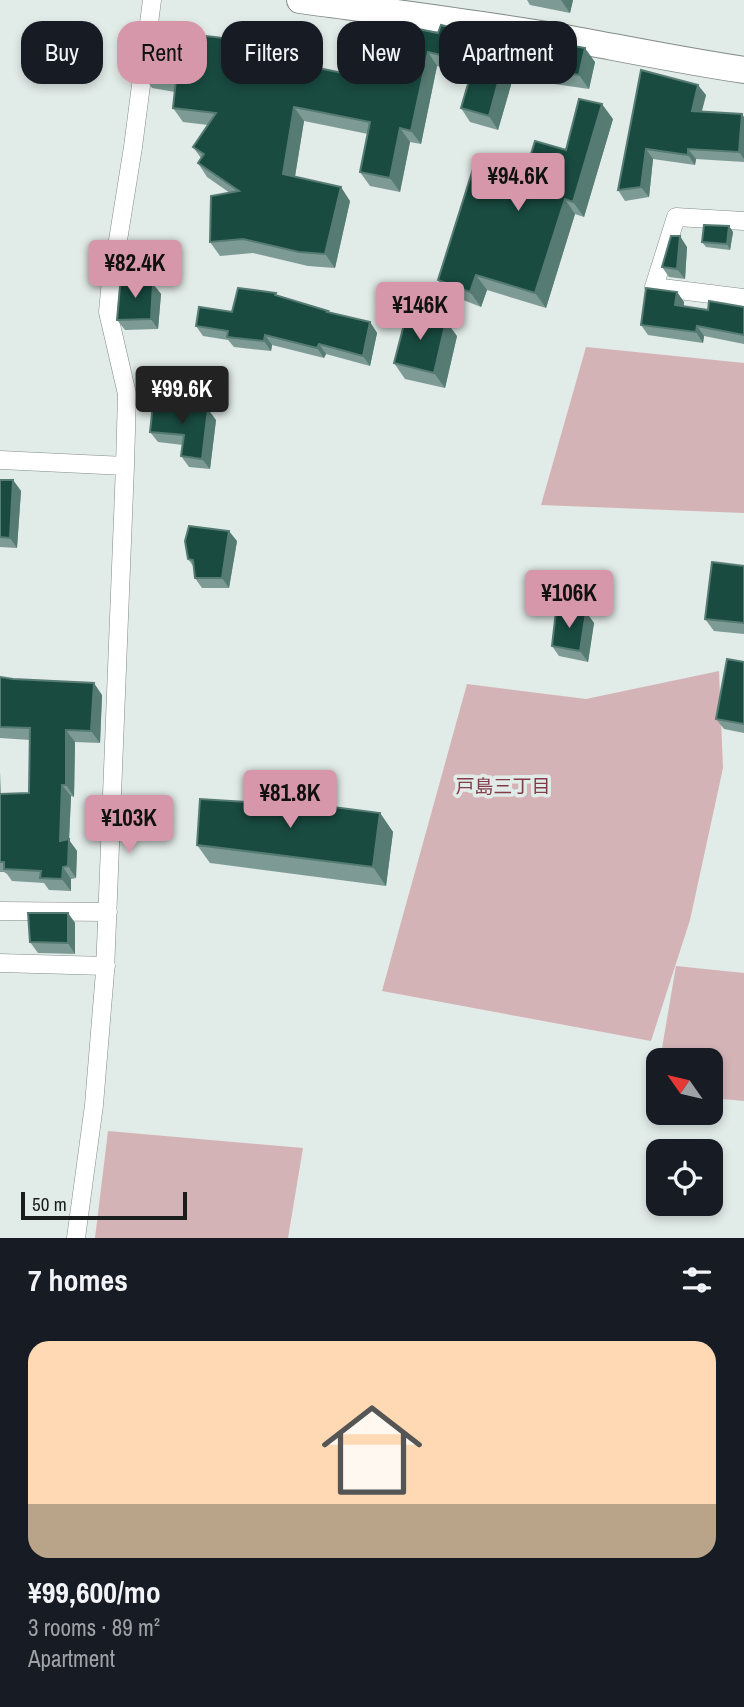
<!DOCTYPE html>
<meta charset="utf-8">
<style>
:root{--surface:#171b24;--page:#242831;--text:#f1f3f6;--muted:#9ea1a6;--accent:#d797aa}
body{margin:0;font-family:"Archivo Narrow","Noto Sans JP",sans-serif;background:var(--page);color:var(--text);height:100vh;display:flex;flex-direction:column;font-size:26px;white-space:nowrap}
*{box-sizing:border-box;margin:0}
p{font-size:23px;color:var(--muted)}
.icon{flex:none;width:38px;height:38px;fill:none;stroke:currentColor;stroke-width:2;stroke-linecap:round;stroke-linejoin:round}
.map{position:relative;height:1238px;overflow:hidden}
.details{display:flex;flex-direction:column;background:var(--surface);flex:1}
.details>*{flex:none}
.hud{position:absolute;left:21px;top:21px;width:704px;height:63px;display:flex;gap:14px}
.needle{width:46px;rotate:304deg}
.fabs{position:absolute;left:646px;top:1048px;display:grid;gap:14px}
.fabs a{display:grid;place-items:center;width:77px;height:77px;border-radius:14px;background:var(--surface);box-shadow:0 4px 10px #0003;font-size:35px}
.scale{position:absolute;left:21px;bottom:18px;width:166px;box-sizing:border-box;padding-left:7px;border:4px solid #191d1c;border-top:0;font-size:19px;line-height:24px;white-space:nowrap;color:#191d1c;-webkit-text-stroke:5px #e1ebe8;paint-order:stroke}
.price{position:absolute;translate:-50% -60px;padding:0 16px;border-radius:7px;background:var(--accent);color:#111;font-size:23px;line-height:46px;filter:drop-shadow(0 2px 4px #0008)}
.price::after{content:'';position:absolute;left:50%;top:42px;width:21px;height:16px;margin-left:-10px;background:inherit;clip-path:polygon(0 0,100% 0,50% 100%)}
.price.active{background:#222;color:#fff}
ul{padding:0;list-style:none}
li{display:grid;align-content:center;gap:14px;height:371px;padding:0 28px}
li span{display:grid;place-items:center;height:217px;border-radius:21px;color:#555}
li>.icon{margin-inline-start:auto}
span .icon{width:126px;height:126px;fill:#fffc;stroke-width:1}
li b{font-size:30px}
h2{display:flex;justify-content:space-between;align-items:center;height:84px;padding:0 28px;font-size:30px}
.tag{padding:0 24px;border-radius:21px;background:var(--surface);box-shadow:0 4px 10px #0003;font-size:24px;line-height:63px}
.tag.active{background:var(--accent);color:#111}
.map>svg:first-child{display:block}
.green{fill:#d4b3b7}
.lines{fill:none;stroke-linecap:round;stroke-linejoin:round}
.minor-casing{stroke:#828b88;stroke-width:19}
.secondary-casing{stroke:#828b88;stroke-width:28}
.minor{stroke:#fff;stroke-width:18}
.secondary{stroke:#fff;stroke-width:26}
.wall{fill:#7d9b94}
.shaded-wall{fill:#557b72}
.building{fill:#194b40;stroke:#557b72;stroke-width:2}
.labels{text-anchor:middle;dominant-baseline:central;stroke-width:7;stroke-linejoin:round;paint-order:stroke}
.neighbourhood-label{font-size:19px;fill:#833b47;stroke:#e1ebe8}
</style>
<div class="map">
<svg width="744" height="1238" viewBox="0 0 744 1238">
<rect width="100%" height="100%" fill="#e1ebe8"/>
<path class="green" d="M 586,347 L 744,363 L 744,513 L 541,505 Z
M 719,671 L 723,768 L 690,920 L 651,1041 L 382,991 L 467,684 L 586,699 Z
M 676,966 L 744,973 L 744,1101 L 711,1098 L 710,1060 L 660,1060 Z
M 108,1131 L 303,1148 L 288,1238 L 95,1238 Z"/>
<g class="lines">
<defs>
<path id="minor" d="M 744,221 L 676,217 L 654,287 L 744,298
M 0,460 L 125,466
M 0,911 L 108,912
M 0,963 L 106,966
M 76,1238 L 94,1105 L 105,972 L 125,466 L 127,394 L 108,312 L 110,290 L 133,147 L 152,0"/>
<path id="secondary" d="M 300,0 C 389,12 477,23 565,38 C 625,49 684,61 744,70"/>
</defs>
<use href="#minor" class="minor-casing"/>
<use href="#secondary" class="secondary-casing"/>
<use href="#minor" class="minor"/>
<use href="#secondary" class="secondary"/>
</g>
<path class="wall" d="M 527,0 L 573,0 L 570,13 L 530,5 Z
M 438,33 L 521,45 L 595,62 L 589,89 L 513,78 L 498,130 L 470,122 L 461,108 L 470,74 L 437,66 L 421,144 L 410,142 L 400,192 L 370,186 L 360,172 L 368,134 L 304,121 L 295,177 L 350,201 L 335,268 L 308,266 L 253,253 L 220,256 L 210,242 L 230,193 L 207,177 L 198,163 L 201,158 L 193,147 L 208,125 L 183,122 L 173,108 L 175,92 L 152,88 L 142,74 L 234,43 L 280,52 L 287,62 L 382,81 Z
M 641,70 L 706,95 L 702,111 L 744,117 L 744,162 L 696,159 L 695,165 L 653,159 L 649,197 L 625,201 L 618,190 Z
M 613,119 L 584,217 L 575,214 L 546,308 L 487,290 L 481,307 L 448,294 L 438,280 L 522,183 L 566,150 Z
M 729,226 L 733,232 L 730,250 L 706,247 L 702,242 Z
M 687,247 L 685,279 L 669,277 L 662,267 Z
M 153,284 L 161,294 L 158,329 L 125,330 L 117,320 Z
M 677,292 L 684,302 L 684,306 L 708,310 L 744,307 L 744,344 L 704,336 L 703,343 L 648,335 L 641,325 Z
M 278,296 L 328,311 L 329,312 L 370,322 L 377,333 L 370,366 L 326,354 L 324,358 L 272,345 L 271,351 L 234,347 L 228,340 L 203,336 L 196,326 Z
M 457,336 L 445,388 L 405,379 L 394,363 Z
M 216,420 L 210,469 L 189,467 L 181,456 L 183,445 L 158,442 L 150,432 Z
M 0,480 L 13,480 L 21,491 L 17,548 L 0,547 Z
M 237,541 L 229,588 L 202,588 L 195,578 L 194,567 L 188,559 Z
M 744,566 L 744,634 L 714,631 L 705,619 Z
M 586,612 L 594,623 L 588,662 L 559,656 L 552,646 Z
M 744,662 L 744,733 L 724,729 L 716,719 Z
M 0,677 L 102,695 L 100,743 L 75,742 L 74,797 L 71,796 L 69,840 L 77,851 L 76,878 L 71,879 L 71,891 L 49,890 L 44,883 L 12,881 L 7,874 L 4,872 L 0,872 L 0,772 L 1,794 L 29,793 L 30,740 L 0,738 Z
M 247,802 L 380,813 L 393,832 L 386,886 L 210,863 L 197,845 Z
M 68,913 L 75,923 L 75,954 L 38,953 L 30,942 Z"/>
<path class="shaded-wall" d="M 561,0 L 573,0 L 570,13 Z
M 585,48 L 595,62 L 589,89 L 579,75 Z
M 280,52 L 290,66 L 279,60 Z
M 428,52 L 437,66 L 421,144 L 411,131 Z
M 503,64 L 513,78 L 498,130 L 489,116 Z
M 698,85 L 706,95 L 699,121 L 692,111 Z
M 602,104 L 613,119 L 584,217 L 573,202 Z
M 294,107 L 304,121 L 293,188 L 283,174 Z
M 742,114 L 744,117 L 744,159 L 739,152 Z
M 400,128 L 410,142 L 400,192 L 390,178 Z
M 646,149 L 653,159 L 649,197 L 641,187 Z
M 688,149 L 696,159 L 695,165 L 688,155 Z
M 341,187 L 350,201 L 335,268 L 325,254 Z
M 565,199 L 575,214 L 546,308 L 535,293 Z
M 729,226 L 733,232 L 730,250 L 727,244 Z
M 680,236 L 687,247 L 685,279 L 677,269 Z
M 476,275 L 487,290 L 481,307 L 470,292 Z
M 153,284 L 161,294 L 158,329 L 151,319 Z
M 677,292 L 684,302 L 682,315 L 675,305 Z
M 446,321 L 457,336 L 445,388 L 434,373 Z
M 370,322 L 377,333 L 370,366 L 363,356 Z
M 697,326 L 704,336 L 703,343 L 696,332 Z
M 265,335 L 272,345 L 271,351 L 264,341 Z
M 319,344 L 326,354 L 324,358 L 317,348 Z
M 208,409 L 216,420 L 210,469 L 202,459 Z
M 13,480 L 21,491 L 17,548 L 10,538 Z
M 229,531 L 237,541 L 229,588 L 222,578 Z
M 586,612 L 594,623 L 588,662 L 580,651 Z
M 94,683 L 102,695 L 100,743 L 91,731 Z
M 66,730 L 75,742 L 74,797 L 66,785 Z
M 62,785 L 71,796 L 69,840 L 77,851 L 76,878 L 68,866 L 60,841 Z
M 380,813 L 393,832 L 386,886 L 373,867 Z
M 63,867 L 71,879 L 71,891 L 62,879 Z
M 68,913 L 75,923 L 75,954 L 68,943 Z"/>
<path class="building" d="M 394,24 L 438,33 L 441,25 L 521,45 L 522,37 L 585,48 L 579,75 L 503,64 L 489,116 L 461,108 L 474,63 L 428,52 L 411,131 L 400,128 L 390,178 L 360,172 L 370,122 L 294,107 L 283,174 L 341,187 L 325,254 L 299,252 L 243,239 L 210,242 L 211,196 L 239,191 L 198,163 L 204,154 L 193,147 L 216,113 L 173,108 L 176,79 L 142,74 L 148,29 L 232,39 L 231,42 L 280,52 L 279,60 L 382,81 Z
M 641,70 L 698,85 L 692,111 L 742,114 L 739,152 L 688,149 L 688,155 L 646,149 L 641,187 L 618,190 Z
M 579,99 L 602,104 L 573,202 L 565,199 L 535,293 L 476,275 L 470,292 L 438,280 L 473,169 L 522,183 L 535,141 L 566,150 Z
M 704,225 L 729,226 L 727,244 L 702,242 Z
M 671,236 L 680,236 L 677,269 L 662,267 Z
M 121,276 L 153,284 L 151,319 L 117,320 Z
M 238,288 L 276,293 L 275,295 L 328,311 L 327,312 L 370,322 L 363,356 L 319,344 L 317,348 L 265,335 L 264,341 L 227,337 L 228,331 L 196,326 L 199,307 L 232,312 Z
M 646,288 L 677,292 L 675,305 L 708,310 L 709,301 L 744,307 L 744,335 L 697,326 L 696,332 L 641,325 Z
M 408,309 L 446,321 L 434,373 L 394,363 Z
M 153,404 L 208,409 L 202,459 L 181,456 L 184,435 L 150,432 Z
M 0,480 L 13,480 L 10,538 L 0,537 Z
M 189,526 L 229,531 L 222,578 L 195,578 L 193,560 L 188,559 L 185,541 Z
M 712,562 L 744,566 L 744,623 L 705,619 Z
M 556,611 L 586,612 L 580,651 L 552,646 Z
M 727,659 L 744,662 L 744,724 L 716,719 Z
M 0,677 L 13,679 L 94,683 L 91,731 L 66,730 L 66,785 L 62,785 L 60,841 L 69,839 L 68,866 L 63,867 L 62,879 L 40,878 L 41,871 L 4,869 L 4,862 L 0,862 L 0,794 L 29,793 L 30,728 L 0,727 Z
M 248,796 L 380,813 L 373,867 L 197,845 L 200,799 L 247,802 Z
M 28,913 L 68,913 L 68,943 L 30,942 Z"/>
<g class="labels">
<g class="neighbourhood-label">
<text x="503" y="786">戸島三丁目</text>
</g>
</g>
</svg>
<div class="fabs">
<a><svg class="needle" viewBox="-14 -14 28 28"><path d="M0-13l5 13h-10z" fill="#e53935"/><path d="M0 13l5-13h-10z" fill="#9ea1a6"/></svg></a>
<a><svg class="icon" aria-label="locate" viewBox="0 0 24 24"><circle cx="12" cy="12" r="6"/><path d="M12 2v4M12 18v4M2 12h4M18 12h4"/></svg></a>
</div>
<div class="scale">50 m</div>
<b class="price" style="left:518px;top:213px">¥94.6K</b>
<b class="price" style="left:135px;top:300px">¥82.4K</b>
<b class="price" style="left:420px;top:342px">¥146K</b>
<b class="price active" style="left:182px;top:426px">¥99.6K</b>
<b class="price" style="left:569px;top:630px">¥106K</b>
<b class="price" style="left:290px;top:830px">¥81.8K</b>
<b class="price" style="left:129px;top:855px">¥103K</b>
<div class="hud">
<a class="tag">Buy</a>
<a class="tag active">Rent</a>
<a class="tag">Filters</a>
<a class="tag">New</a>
<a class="tag">Apartment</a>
</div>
</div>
<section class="details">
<h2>7 homes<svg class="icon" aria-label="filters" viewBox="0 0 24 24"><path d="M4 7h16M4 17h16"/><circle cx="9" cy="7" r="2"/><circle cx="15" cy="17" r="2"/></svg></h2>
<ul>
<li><span style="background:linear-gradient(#ffd9b3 75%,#b9a48a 0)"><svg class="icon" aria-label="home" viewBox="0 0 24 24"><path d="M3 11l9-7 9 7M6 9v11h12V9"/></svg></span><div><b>¥99,600/mo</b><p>3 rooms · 89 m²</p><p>Apartment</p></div></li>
</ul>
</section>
